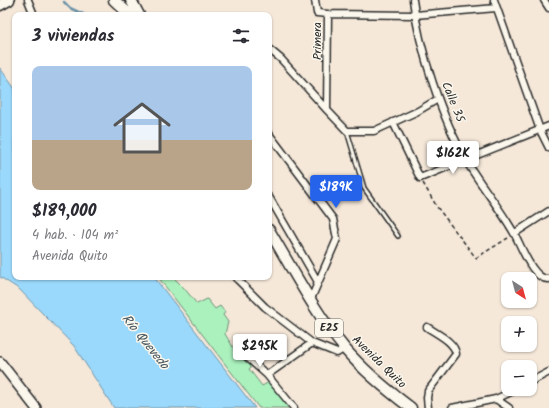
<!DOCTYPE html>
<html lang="es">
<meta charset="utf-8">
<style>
:root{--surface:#fff;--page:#f7f7f7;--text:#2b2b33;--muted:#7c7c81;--accent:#2563eb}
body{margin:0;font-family:Kalam,sans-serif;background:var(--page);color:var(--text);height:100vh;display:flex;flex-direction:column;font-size:15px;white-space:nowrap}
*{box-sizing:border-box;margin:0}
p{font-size:13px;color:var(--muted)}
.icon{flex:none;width:22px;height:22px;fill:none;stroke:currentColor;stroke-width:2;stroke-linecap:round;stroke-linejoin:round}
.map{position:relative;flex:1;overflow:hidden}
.sheet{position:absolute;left:12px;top:12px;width:260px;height:268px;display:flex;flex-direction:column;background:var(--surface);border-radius:8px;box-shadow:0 1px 3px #0004}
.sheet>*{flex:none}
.needle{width:26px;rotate:144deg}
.tools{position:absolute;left:501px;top:272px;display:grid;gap:8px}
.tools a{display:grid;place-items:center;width:36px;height:36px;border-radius:8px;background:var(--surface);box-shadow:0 1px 3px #0004;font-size:20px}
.price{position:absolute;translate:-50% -34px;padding:0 9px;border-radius:4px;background:#fff;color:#222;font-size:13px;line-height:26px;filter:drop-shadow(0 1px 2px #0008)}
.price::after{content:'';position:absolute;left:50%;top:24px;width:12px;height:9px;margin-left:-6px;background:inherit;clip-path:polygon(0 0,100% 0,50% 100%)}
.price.selected{background:var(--accent);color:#fff}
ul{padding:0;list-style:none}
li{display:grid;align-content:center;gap:8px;height:212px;padding:0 20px}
li span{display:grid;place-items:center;height:124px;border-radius:8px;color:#555}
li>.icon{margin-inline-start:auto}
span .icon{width:72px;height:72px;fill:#fffc;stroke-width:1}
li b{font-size:17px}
h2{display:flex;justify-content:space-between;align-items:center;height:48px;padding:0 20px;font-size:17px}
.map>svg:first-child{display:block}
.green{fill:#abf1bd;stroke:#6b8e74}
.water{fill:#9ad9fc;stroke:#6e93a8}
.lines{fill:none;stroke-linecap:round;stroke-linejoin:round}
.stream{stroke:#6e93a8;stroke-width:2.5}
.service-casing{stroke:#2b2b2b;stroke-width:6}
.minor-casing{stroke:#2b2b2b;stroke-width:9}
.secondary-casing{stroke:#2b2b2b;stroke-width:12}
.trunk-casing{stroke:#2b2b2b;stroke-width:13}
.path{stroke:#2b2b2b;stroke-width:1.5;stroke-dasharray:4 3;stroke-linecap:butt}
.service{stroke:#fbf7ec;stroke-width:3}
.minor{stroke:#fbf7ec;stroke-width:6}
.secondary{stroke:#fbf7ec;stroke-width:9}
.trunk{stroke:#fbf7ec;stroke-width:10}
.labels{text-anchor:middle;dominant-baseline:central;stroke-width:3;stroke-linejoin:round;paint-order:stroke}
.shield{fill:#fbf7ec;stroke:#696865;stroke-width:1}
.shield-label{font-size:11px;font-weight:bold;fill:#2b2b2b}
.street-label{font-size:12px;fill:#2b2b2b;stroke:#fbf7ec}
.water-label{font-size:13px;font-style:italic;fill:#47565f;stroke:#fbf7ec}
</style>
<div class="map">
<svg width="549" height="408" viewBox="0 0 549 408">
<rect width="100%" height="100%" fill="#f5e8d9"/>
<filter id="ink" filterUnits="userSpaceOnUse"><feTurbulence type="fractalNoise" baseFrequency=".025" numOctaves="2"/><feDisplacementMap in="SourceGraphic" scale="8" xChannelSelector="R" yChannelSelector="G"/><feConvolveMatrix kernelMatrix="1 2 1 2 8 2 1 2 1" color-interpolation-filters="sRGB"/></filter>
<g filter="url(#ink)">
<path class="green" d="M 158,277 L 173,277 L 184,288 L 197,304 L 207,299 L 215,309 L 220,306 L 225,312 L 223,315 L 228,322 L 225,334 L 238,355 L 258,350 L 263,357 L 249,369 L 262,386 L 271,381 L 290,408 L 259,408 Z"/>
<path class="water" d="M 0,68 L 15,89 L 15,277 L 154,277 L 255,408 L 114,408 L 74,346 L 19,289 L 0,277 Z"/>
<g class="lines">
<path class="stream" d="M 64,2 L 70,8 L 85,15"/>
<defs>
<path id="service" d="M 347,131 L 364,188 L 398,236"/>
<path id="minor" d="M 28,0 L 34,15
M 315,0 L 317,13 L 328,14
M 413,0 C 419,49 442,119 467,162 C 481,186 500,208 514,233 C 521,245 533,281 549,279
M 494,0 L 540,130 L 549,148
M 544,0 L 549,8
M 269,49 L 281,59 L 327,110
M 438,99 L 418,111 L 374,131 L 347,131 L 327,110 L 328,14 L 415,15 L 496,8
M 393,122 L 420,178 L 549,126
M 269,134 L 333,219 L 337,239 L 311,299
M 269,197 L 318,282
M 515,233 L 549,211
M 235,277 L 265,307 L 312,343 L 337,353 L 345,348
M 427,327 C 437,334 455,342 456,354 L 428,391 L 427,398 L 428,408
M 238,349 L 267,375
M 530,382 L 549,372
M 496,399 L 509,408
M 294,408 L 267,375 L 312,343
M 452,408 L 496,399 L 517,389"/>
<path id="secondary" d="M 0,362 L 36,408"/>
<path id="trunk" d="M 114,0 L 130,15
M 131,0 L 139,15
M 0,5 L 9,0
M 269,230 C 293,270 315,313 345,349 C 364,371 387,390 411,408"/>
</defs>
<use href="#service" class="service-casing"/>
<use href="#minor" class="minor-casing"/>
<use href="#secondary" class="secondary-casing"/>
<use href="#trunk" class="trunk-casing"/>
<path class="path" d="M 423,183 L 437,207 L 476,258 L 508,238"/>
<use href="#service" class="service"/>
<use href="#minor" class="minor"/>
<use href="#secondary" class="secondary"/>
<use href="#trunk" class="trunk"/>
</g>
</g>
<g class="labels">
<rect class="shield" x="315" y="319" width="28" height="18" rx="3"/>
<g class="shield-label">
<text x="329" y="328">E25</text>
</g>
<g class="street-label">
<text transform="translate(317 41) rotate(-90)">Primera</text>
<text transform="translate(453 102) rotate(68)">Calle 35</text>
<text transform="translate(379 362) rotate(44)">Avenida Quito</text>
</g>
<g class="water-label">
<text transform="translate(145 342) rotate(51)">Río Quevedo</text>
</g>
</g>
</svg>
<div class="tools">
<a><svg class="needle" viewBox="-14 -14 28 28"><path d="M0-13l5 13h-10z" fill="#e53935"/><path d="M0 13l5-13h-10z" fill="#7c7c81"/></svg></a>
<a>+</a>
<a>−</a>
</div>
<b class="price" style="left:453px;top:175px">$162K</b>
<b class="price selected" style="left:336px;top:209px">$189K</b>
<b class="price" style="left:260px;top:368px">$295K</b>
<section class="sheet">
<h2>3 viviendas<svg class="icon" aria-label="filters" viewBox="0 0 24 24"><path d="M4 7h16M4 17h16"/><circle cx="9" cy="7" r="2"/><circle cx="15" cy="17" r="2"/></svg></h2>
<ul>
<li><span style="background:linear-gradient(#a9c7e8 60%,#b9a48a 0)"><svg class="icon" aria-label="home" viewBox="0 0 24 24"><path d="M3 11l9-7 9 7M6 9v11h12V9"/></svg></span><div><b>$189,000</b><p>4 hab. · 104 m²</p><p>Avenida Quito</p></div></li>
</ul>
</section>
</div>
